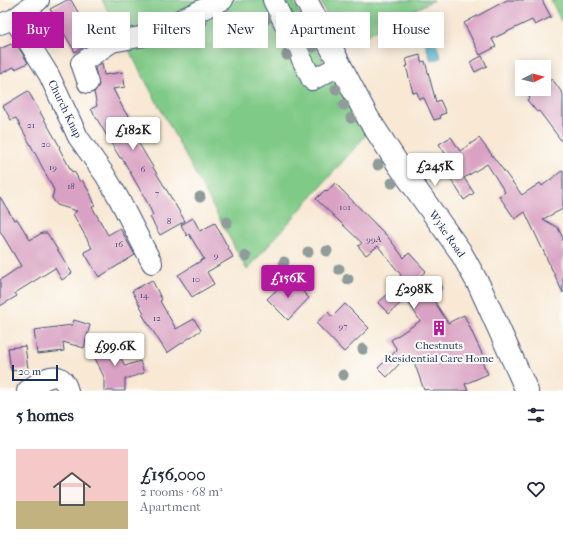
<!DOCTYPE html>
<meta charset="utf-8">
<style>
:root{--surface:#fff;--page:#f2f2f3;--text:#1f2937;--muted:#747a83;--accent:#b5179e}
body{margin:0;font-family:"IM FELL French Canon",serif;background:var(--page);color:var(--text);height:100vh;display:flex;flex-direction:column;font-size:15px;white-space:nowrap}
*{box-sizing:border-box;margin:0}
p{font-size:13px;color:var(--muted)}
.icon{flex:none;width:22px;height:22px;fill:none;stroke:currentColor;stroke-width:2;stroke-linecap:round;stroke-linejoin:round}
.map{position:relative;height:391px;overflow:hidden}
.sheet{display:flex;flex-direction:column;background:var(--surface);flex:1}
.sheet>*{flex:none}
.top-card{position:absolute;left:12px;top:12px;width:539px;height:36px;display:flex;gap:8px}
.needle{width:26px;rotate:84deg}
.fabs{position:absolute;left:515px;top:60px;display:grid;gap:8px}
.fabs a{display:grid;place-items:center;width:36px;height:36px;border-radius:0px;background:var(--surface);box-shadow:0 2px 10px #0003;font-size:20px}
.scale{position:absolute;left:12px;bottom:10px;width:46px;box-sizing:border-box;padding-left:4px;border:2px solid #1b2f5e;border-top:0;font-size:11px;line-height:14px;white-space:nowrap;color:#1b2f5e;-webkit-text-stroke:3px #fdfcf7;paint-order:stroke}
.price{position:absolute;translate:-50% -34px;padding:0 9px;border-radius:4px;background:#fff;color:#222;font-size:13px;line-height:26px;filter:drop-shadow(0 1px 2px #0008)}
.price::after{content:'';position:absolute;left:50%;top:24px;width:12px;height:9px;margin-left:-6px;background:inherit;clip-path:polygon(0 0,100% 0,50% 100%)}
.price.active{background:var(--accent);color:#fff}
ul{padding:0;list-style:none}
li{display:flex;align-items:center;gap:12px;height:100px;padding:0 16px}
li span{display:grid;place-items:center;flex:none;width:112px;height:80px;border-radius:0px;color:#555}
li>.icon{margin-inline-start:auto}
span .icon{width:48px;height:48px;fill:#fffc;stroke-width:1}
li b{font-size:17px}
h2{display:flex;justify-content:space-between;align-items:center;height:48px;padding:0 16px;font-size:17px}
.pill{padding:0 14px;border-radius:0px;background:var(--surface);box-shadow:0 2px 10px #0003;font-size:14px;line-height:36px}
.pill.active{background:var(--accent);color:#fff}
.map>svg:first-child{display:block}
.green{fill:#80ca87;stroke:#4e7c72}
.water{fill:#4aaec9;stroke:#326e94}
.building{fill:#d9a1c3}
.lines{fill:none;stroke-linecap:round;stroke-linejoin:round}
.minor-casing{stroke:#3c4b70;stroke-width:22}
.major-casing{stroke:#3c4b70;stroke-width:24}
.minor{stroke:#fff;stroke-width:20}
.major{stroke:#fff;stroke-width:22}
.tree{fill:#8f9c9a}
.labels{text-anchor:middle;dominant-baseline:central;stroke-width:4;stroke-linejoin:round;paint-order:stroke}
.number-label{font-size:9px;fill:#4a4c77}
.street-label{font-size:11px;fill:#1b2f5e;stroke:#fdfcf7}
.poi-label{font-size:11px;fill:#1b2f5e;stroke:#fdfcf7}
</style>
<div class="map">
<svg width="563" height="391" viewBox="0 0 563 391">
<rect width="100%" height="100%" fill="#fdfcf7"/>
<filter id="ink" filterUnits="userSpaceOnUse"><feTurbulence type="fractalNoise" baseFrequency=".025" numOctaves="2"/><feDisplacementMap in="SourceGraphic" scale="8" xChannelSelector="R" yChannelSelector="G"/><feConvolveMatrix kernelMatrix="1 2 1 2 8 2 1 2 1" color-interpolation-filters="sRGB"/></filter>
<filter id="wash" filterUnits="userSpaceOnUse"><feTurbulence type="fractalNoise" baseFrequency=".012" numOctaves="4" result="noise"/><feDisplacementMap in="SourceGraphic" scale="16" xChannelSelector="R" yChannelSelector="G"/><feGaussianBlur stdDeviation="0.9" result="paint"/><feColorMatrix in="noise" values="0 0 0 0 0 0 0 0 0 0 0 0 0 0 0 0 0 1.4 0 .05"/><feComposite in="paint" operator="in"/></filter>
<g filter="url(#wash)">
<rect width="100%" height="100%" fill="#f8e8d4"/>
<path class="green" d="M 102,0 L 293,0 L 318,52 L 367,134 L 247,270 Z
M 320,0 L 434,0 L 341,48 Z
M 551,0 L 563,0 L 563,20 L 561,21 Z"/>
<path class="water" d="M 434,37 L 441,58 L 431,61 L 424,40 Z"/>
<g id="blocks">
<path class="building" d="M 67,0 L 71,0 L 94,40 L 75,52 L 50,9 Z
M 507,0 L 542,0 L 551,17 L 535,25 L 532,20 L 492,39 L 496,47 L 480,55 L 464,23 Z
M 11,44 L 13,47 L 17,45 L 28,63 L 15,69 L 14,67 L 0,74 L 0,49 Z
M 420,55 L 421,62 L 425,61 L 436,102 L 440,100 L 446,113 L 440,115 L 441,118 L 434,120 L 424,98 L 419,99 L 417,92 L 413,93 L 406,66 L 408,66 L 406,59 Z
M 482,56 L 487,66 L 475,72 L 470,62 Z
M 102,63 L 104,75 L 123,72 L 125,87 L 113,89 L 125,112 L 130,117 L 129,127 L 185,221 L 160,235 L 150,217 L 153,215 L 147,202 L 122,158 L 120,158 L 91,109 L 97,106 L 94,92 L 99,85 L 95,68 Z
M 552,79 L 563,94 L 563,143 L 539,111 L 537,112 L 527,100 L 530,98 L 523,89 L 544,89 L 544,85 Z
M 28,91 L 60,147 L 59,148 L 72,172 L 74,171 L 80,182 L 82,180 L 90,193 L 95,205 L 92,207 L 108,235 L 120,228 L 135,255 L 99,277 L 84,252 L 92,248 L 73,214 L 77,211 L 57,205 L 52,198 L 54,190 L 35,153 L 16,118 L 11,120 L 3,106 Z
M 451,137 L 460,151 L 479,138 L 522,195 L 540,183 L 542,186 L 563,170 L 563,209 L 543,219 L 558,228 L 563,238 L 563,293 L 525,212 L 515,219 L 499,196 L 505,192 L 487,164 L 464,178 L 474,193 L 464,200 L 443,166 L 450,161 L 439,144 Z
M 335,183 L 388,237 L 404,258 L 409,253 L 426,271 L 419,277 L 448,323 L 464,315 L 485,360 L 482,362 L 488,374 L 465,384 L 468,391 L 430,391 L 429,389 L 424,390 L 413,359 L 405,363 L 403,360 L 387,377 L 378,368 L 397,350 L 391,340 L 420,321 L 406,298 L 389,314 L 378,303 L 390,292 L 388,290 L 401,275 L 378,246 L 366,255 L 358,246 L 362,243 L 316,199 L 325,190 L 327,192 Z
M 0,197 L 14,220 L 17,219 L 30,240 L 42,233 L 47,233 L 72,273 L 62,280 L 55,268 L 15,293 L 17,296 L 0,306 L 0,280 L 21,266 L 0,231 Z
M 193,218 L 200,231 L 215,223 L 233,257 L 207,272 L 214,284 L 192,297 L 178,275 L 204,259 L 189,234 L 187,236 L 181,225 Z
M 289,278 L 309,298 L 288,320 L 267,299 Z
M 152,280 L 162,300 L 160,301 L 176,329 L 194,319 L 201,330 L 167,353 L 142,314 L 144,313 L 132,291 Z
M 345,304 L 369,328 L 344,352 L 316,323 L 328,312 L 332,317 Z
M 74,320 L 90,325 L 84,348 L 63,342 L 64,351 L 37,354 L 34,330 L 72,325 Z
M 112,340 L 125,366 L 140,361 L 144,373 L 125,379 L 125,391 L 104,391 L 104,377 L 91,350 Z
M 25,346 L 28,369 L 11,371 L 8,348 Z"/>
</g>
</g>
<g filter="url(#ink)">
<use href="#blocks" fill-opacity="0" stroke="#3c4b70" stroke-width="1"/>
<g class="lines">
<defs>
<path id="minor" d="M 273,0 L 312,80 L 339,66
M 14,19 L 49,75 L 78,137 L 105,175 L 118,197 L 152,263
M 0,24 L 14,19 L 39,0
M 88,83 L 81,63 L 112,42 L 145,36 L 223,0
M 27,391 C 40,381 61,364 68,391"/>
<path id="major" d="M 306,0 L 368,118 L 398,164 L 460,251 L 480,287 L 527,391"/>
</defs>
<use href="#minor" class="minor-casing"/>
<use href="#major" class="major-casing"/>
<use href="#minor" class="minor"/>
<use href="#major" class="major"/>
</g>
<g class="tree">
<circle cx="266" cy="19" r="5.5"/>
<circle cx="202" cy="22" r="5.5"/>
<circle cx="313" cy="47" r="5.5"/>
<circle cx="287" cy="55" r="5.5"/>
<circle cx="336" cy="89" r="5.5"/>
<circle cx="344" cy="105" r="5.5"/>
<circle cx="351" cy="118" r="5.5"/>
<circle cx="378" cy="165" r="5.5"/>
<circle cx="392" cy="183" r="5.5"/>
<circle cx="200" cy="197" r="5.5"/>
<circle cx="227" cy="222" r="5.5"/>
<circle cx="327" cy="251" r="5.5"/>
<circle cx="308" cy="252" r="5.5"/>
<circle cx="246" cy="256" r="5.5"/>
<circle cx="284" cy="262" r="5.5"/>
<circle cx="339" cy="269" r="5.5"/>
<circle cx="348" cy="279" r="5.5"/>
<circle cx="437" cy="287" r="5.5"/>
<circle cx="363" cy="349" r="5.5"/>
<circle cx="343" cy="375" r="5.5"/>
</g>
</g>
<defs>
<symbol id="building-bare" viewBox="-9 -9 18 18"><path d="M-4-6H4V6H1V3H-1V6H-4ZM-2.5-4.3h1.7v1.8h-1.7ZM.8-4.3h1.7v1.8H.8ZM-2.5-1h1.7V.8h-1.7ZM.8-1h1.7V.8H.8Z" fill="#b5179e" stroke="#fdfcf7" stroke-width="2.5" paint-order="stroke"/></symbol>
</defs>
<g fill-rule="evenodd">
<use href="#building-bare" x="428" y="317" width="22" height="22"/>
</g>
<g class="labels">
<g class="number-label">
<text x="31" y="125">21</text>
<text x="46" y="144">20</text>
<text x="53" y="167">19</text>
<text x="143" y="169">6</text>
<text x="71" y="186">18</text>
<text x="157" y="193">7</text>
<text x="345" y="207">101</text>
<text x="169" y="221">8</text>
<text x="374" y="239">99A</text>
<text x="119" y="244">16</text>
<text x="216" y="255">9</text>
<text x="196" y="279">10</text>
<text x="144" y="295">14</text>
<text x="157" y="318">12</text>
<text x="343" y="326">97</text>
</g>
<g class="street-label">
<text transform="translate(65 109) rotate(64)">Church Knap</text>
<text transform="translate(447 234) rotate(55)">Wyke Road</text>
</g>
<g class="poi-label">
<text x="439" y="345">Chestnuts<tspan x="439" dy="13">Residential Care Home</tspan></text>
</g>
</g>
</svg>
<div class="fabs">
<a><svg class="needle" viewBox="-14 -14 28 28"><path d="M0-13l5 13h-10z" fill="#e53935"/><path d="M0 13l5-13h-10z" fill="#747a83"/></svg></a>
</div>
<div class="scale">20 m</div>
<b class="price" style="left:133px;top:151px">£182K</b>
<b class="price" style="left:435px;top:187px">£245K</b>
<b class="price active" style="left:288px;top:299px">£156K</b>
<b class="price" style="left:414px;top:310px">£298K</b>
<b class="price" style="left:115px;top:367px">£99.6K</b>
<div class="top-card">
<a class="pill active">Buy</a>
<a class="pill">Rent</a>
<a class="pill">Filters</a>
<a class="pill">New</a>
<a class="pill">Apartment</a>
<a class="pill">House</a>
</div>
</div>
<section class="sheet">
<h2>5 homes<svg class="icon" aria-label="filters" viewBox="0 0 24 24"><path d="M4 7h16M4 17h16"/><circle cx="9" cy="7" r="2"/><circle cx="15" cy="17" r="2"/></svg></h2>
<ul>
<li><span style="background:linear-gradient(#f6c9c9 65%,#c2b280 0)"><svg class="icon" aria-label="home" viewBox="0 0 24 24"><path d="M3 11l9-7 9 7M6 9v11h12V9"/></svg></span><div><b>£156,000</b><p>2 rooms · 68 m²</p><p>Apartment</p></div><svg class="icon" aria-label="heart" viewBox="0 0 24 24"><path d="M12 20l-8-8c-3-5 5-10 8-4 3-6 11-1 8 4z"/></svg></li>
</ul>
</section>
